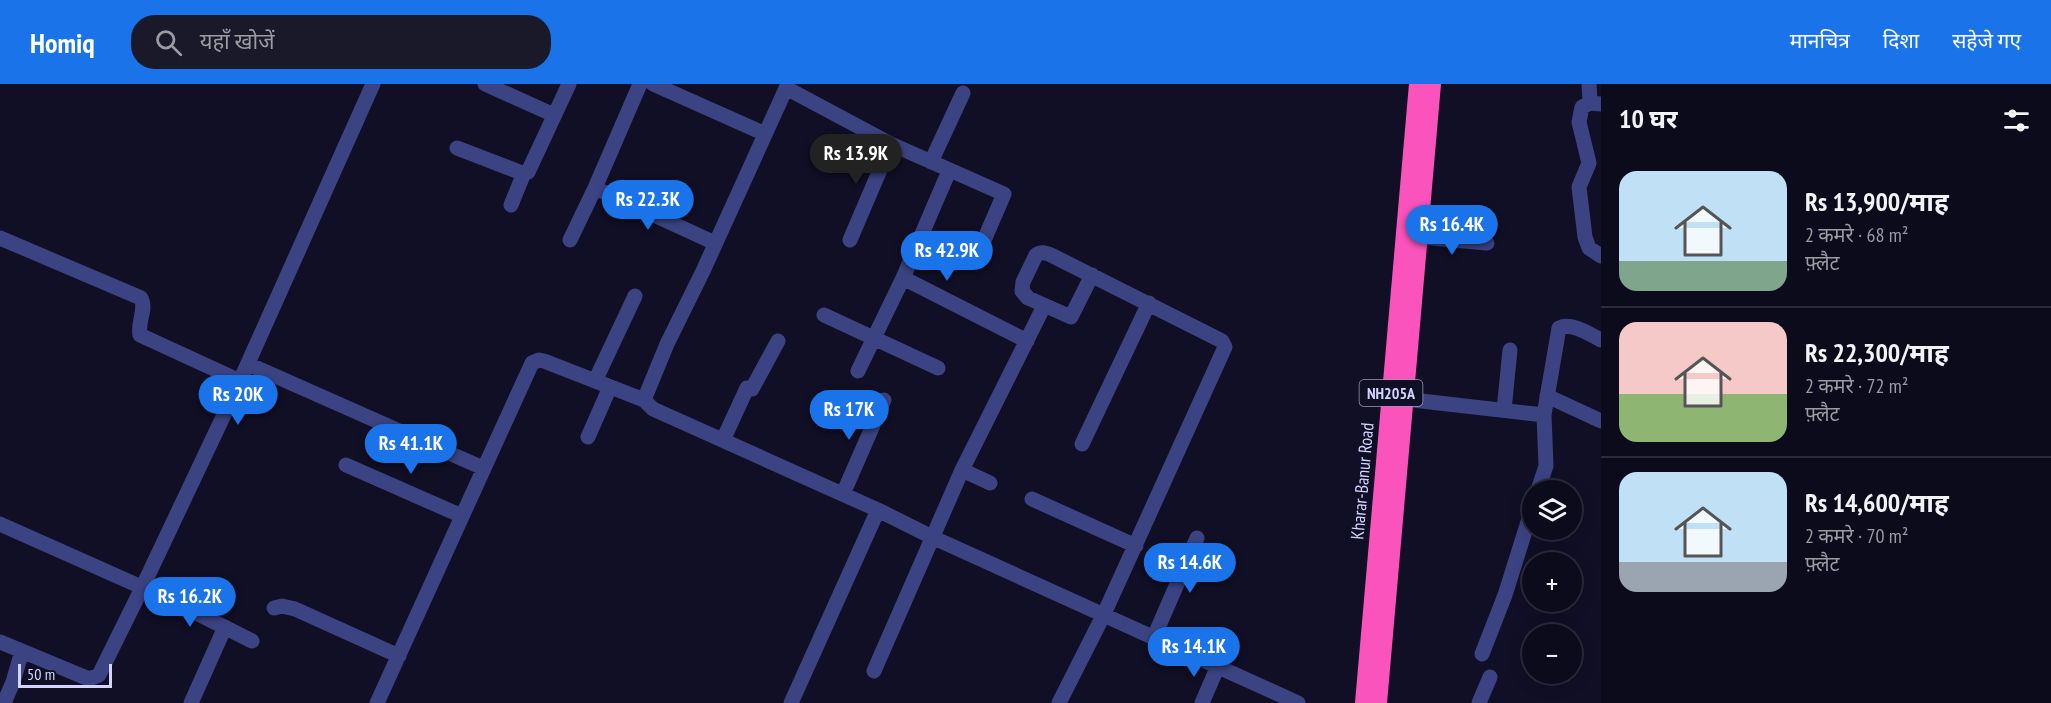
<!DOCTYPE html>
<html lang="hi">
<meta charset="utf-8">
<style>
:root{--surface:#0c0b1c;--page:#1a1929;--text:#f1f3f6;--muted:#9a9ba3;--line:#2c2b3b;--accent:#1a73e8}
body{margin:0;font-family:"PT Sans Narrow","Noto Sans Devanagari",sans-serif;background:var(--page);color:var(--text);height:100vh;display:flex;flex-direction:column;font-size:22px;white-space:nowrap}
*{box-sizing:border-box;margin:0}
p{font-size:20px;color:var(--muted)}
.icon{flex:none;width:33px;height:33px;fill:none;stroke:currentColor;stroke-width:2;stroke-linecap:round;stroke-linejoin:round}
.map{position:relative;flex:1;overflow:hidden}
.side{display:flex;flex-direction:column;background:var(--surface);width:450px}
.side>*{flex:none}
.buttons{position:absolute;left:1522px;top:396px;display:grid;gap:12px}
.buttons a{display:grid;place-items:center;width:60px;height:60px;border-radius:50%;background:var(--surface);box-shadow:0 3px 15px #0003,0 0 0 2px var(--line);font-size:30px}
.scale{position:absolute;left:18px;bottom:15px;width:94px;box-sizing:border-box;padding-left:6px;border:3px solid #d4d5fe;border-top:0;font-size:16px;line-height:21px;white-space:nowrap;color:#d4d5fe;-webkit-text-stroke:4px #100f25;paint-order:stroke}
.price{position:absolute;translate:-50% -51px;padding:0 14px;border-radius:21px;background:var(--accent);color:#fff;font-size:20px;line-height:39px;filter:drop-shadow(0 2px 3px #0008)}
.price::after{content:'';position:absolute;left:50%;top:36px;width:18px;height:14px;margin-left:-9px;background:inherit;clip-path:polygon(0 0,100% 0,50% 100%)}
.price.on{background:#222;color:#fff}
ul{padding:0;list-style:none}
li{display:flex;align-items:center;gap:18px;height:150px;padding:0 18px}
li+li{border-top:2px solid var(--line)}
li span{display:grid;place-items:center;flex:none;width:168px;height:120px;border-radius:18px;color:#555}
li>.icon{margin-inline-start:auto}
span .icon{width:72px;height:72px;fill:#fffc;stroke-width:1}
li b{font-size:26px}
h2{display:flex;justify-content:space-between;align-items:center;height:72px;padding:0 18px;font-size:26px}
header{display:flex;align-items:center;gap:36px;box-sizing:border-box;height:84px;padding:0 30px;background:var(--accent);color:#fff}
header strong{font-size:28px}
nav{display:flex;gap:33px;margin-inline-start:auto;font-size:21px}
.search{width:420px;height:54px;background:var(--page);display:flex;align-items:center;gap:15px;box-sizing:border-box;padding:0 21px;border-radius:24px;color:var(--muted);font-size:22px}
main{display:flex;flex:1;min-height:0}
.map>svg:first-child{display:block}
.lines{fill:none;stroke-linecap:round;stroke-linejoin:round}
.minor{stroke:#3c4383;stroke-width:15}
.highway{stroke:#fa53bb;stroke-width:18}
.labels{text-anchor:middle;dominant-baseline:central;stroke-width:6;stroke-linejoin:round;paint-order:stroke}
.shield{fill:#100f25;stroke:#999abd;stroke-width:1.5}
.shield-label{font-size:16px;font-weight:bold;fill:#d4d5fe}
.street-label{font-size:18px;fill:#d4d5fe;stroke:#100f25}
</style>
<header>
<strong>Homiq</strong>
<div class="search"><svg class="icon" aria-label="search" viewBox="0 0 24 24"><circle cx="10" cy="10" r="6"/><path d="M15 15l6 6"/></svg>यहाँ खोजें</div>
<nav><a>मानचित्र</a><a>दिशा</a><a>सहेजे गए</a></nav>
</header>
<main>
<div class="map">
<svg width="1601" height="619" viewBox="0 0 1601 619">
<rect width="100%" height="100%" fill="#100f25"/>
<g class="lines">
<path class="minor" d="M 485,0 L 554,31
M 653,0 L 765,50
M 788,0 L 703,187 L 667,260 L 644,316 L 653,325 L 878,426 L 934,454 L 1298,619
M 1589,0 L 1590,19
M 786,4 L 891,60 L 1004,110 L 975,177
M 1601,20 L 1590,19 L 1582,23 L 1579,38 L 1589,79 L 1579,103 L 1585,153 L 1589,164 L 1601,172
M 457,64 L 522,89 L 528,88 L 569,0
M 931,78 L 963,9
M 595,104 L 715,159
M 511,121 L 524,89
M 1420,153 L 1487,159
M 0,154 L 141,214 C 147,226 137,238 140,251 L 240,297
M 570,156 L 595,104 L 640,0
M 850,156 L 891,60
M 903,194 L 1027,257
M 824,231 L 938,284
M 248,280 L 483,384
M 858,287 L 903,194 L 949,87
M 595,297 L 635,212
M 1547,312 L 1601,337
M 1404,315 L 1544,331 L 1546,382 L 1538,406
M 1504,326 L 1510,266
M 1544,331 L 1559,244 C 1572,238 1589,250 1601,256
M 588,353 L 610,303
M 723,356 L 747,304 L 752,305 L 778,257
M 1082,360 L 1149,219
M 346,381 L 462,432
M 962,386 L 990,399
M 843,410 L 884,316
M 1032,415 L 1136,462
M 0,440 L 137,501 L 143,502 L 240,297 L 373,0
M 274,524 L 282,522 L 295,525 L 399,572
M 1154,553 L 1197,454
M 0,558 L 89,595 L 99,591 L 143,502 L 252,557
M 1482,570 L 1505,511 L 1533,422
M 874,587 L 962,386 L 1044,222
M 4,619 L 13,598 L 22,567
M 191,619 L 225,543
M 377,619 L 532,279 L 539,276 L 544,277 L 644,316
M 791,619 L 878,426
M 1059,619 L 1104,530 L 1225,263 L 1222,257 L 1053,172 C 1048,169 1041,167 1036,171 L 1023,198 L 1022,207 L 1028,214 L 1071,233 L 1092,191
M 1202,619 L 1218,582
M 1479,619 L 1490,593"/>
<path class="highway" d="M 1364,619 L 1418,0
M 1378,619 L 1432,0"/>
</g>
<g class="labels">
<rect class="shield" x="1359.5" y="296" width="63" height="26" rx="4.5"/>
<g class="shield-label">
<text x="1391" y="309">NH205A</text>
</g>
<g class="street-label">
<text transform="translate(1362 397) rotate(-85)">Kharar-Banur Road</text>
</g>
</g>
</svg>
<div class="buttons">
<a><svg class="icon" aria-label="layers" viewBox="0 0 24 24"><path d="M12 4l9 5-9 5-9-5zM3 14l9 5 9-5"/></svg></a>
<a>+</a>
<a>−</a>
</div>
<div class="scale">50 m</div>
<b class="price on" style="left:856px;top:101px">Rs 13.9K</b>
<b class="price" style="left:648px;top:147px">Rs 22.3K</b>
<b class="price" style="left:1452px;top:172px">Rs 16.4K</b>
<b class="price" style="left:947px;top:198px">Rs 42.9K</b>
<b class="price" style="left:238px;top:342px">Rs 20K</b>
<b class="price" style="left:849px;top:357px">Rs 17K</b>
<b class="price" style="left:411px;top:391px">Rs 41.1K</b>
<b class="price" style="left:1190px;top:510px">Rs 14.6K</b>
<b class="price" style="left:190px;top:544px">Rs 16.2K</b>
<b class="price" style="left:1194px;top:594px">Rs 14.1K</b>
</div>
<section class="side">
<h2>10 घर<svg class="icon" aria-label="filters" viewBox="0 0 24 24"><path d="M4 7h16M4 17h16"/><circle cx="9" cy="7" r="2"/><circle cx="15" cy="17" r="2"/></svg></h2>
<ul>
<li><span style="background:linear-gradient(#bfe0f5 75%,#7fa58c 0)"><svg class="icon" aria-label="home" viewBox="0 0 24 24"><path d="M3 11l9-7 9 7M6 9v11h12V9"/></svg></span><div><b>Rs 13,900/माह</b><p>2 कमरे · 68 m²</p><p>फ़्लैट</p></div></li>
<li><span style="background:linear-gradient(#f6c9c9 60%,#8fb573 0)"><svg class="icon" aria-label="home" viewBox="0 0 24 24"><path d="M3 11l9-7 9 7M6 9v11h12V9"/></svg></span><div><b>Rs 22,300/माह</b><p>2 कमरे · 72 m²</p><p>फ़्लैट</p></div></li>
<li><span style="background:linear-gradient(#bfe0f5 75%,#9aa5b1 0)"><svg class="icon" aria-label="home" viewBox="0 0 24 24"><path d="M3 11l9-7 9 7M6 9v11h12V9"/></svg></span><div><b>Rs 14,600/माह</b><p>2 कमरे · 70 m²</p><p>फ़्लैट</p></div></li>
</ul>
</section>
</main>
